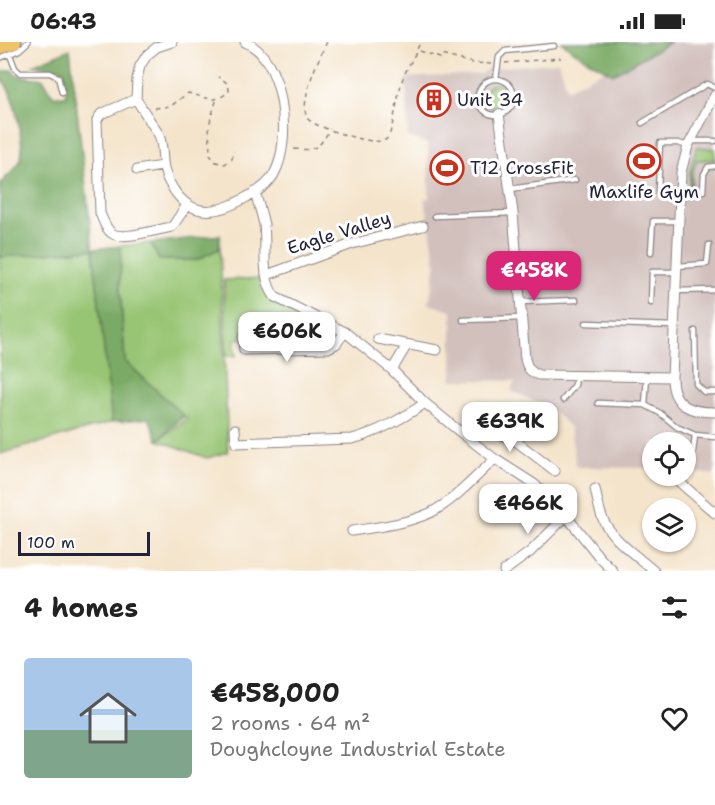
<!DOCTYPE html>
<meta charset="utf-8">
<style>
:root{--surface:#fff;--page:#f2f2f2;--text:#222;--muted:#767676;--line:#e0e0e0;--accent:#db2777}
body{margin:0;font-family:"Shantell Sans",sans-serif;background:var(--page);color:var(--text);height:100vh;display:flex;flex-direction:column;font-size:22px;white-space:nowrap}
*{box-sizing:border-box;margin:0}
p{font-size:20px;color:var(--muted)}
.icon{flex:none;width:33px;height:33px;fill:none;stroke:currentColor;stroke-width:2;stroke-linecap:round;stroke-linejoin:round}
.map{position:relative;height:529px;overflow:hidden}
.side{display:flex;flex-direction:column;background:var(--surface);flex:1}
.side>*{flex:none}
.controls{position:absolute;left:642px;top:390px;display:grid;gap:12px}
.controls a{display:grid;place-items:center;width:54px;height:54px;border-radius:50%;background:var(--surface);box-shadow:0 2px 4px #0004;font-size:30px}
.scale{position:absolute;left:18px;bottom:15px;width:132px;box-sizing:border-box;padding-left:6px;border:3px solid #22223b;border-top:0;font-size:16px;line-height:21px;white-space:nowrap;color:#22223b;-webkit-text-stroke:4px #fff;paint-order:stroke}
.price{position:absolute;translate:-50% -51px;padding:0 14px;border-radius:12px;background:#fff;color:#222;font-size:20px;line-height:39px;filter:drop-shadow(0 2px 3px #0008)}
.price::after{content:'';position:absolute;left:50%;top:36px;width:18px;height:14px;margin-left:-9px;background:inherit;clip-path:polygon(0 0,100% 0,50% 100%)}
.price.active{background:var(--accent);color:#fff}
ul{padding:0;list-style:none}
li{display:flex;align-items:center;gap:18px;height:150px;padding:0 24px}
li+li{border-top:2px solid var(--line)}
li span{display:grid;place-items:center;flex:none;width:168px;height:120px;border-radius:6px;color:#555}
li>.icon{margin-inline-start:auto}
span .icon{width:72px;height:72px;fill:#fffc;stroke-width:1}
li b{font-size:26px}
h2{display:flex;justify-content:space-between;align-items:center;height:72px;padding:0 24px;font-size:26px}
.status{display:flex;justify-content:space-between;align-items:center;height:42px;padding:0 30px;background:var(--surface);direction:ltr}
.status svg{height:16px;fill:currentColor}
.map>svg:first-child{display:block}
.industrial{fill:#d1c0bc}
.green{fill:#98c573;stroke:#5d7457;stroke-width:1.5}
.forest{fill:#7aaa65;stroke:#4e6650;stroke-width:1.5}
.lines{fill:none;stroke-linecap:round;stroke-linejoin:round}
.lane-casing{stroke:#8b8383;stroke-width:7}
.street-casing{stroke:#8b8383;stroke-width:11}
.primary-casing{stroke:#8b8383;stroke-width:16}
.path{stroke:#8b8383;stroke-width:1.5;stroke-dasharray:4.5 4.5;stroke-linecap:butt}
.lane{stroke:#fff;stroke-width:4.5}
.street{stroke:#fff;stroke-width:9}
.primary{stroke:#f0c369;stroke-width:14}
.labels{text-anchor:middle;dominant-baseline:central;stroke-width:6;stroke-linejoin:round;paint-order:stroke}
.poi-label{font-size:18px;fill:#22223b;stroke:#fff;text-anchor:start}
.street-label{font-size:18px;fill:#22223b;stroke:#fff}
</style>
<div class="status"><b>06:43</b><svg viewBox="0 0 49 12"><path d="M0 12V9h3v3zM5 12V6h3v6zM10 12V3h3v9zM15 12V0h3v12zM26 1h20v11H26zM47 4h2v5h-2z"/></svg></div>
<div class="map">
<svg width="715" height="529" viewBox="0 0 715 529">
<rect width="100%" height="100%" fill="#fff"/>
<filter id="ink" filterUnits="userSpaceOnUse"><feTurbulence type="fractalNoise" baseFrequency=".0167" numOctaves="2"/><feDisplacementMap in="SourceGraphic" scale="12" xChannelSelector="R" yChannelSelector="G"/><feConvolveMatrix kernelMatrix="1 2 1 2 8 2 1 2 1" color-interpolation-filters="sRGB"/></filter>
<filter id="wash" filterUnits="userSpaceOnUse"><feTurbulence type="fractalNoise" baseFrequency=".008" numOctaves="4" result="noise"/><feDisplacementMap in="SourceGraphic" scale="24" xChannelSelector="R" yChannelSelector="G"/><feGaussianBlur stdDeviation="1.35" result="paint"/><feColorMatrix in="noise" values="0 0 0 0 0 0 0 0 0 0 0 0 0 0 0 0 0 1.4 0 .05"/><feComposite in="paint" operator="in"/></filter>
<g filter="url(#wash)">
<rect width="100%" height="100%" fill="#f4e4cb"/>
<path class="industrial" d="M 671,0 L 715,0 L 715,433 L 686,429 L 686,400 L 652,400 L 652,426 L 576,425 L 570,385 L 550,366 L 511,349 L 515,339 L 452,338 L 452,269 L 429,262 L 436,221 L 425,157 L 429,156 L 428,102 L 408,95 L 406,36 L 481,32 L 487,27 L 559,20 L 567,47 L 605,28 L 613,32 Z"/>
<path class="green" d="M484 54a12 12 0 1 1 24 0a12 12 0 1 1-24 0Z
M 697,105 L 715,107 L 715,118 L 697,118 L 692,131 L 691,150 L 689,151 L 690,129 Z
M 151,201 L 159,218 L 197,218 L 220,206 L 228,410 L 207,416 L 158,398 L 187,377 L 125,319 L 120,246 L 121,204 Z
M 93,207 L 112,380 L 0,412 L 0,215 Z
M 262,236 L 265,249 L 270,258 L 333,291 L 333,298 L 328,300 L 257,304 L 250,302 L 248,296 L 235,297 L 236,314 L 226,314 L 224,238 Z"/>
<path class="forest" d="M 561,0 L 671,0 L 613,32 L 583,15 Z
M 70,7 L 93,207 L 121,204 L 120,246 L 125,319 L 184,374 L 158,398 L 149,376 L 112,380 L 93,207 L 0,215 L 0,145 C 3,134 18,129 21,116 C 25,102 13,43 0,37 L 0,30 L 12,28 L 19,34 L 43,37 L 53,54 L 66,54 L 64,28 L 33,23 Z
M 220,193 L 220,206 L 197,218 L 159,218 L 151,201 Z"/>
</g>
<g filter="url(#ink)">
<g class="lines">
<defs>
<path id="lane" d="M 10,13 L 15,26 L 20,31 L 50,31 L 58,35 L 62,51
M 0,16 L 19,8 L 28,0
M 496,37 L 499,15 L 505,9 L 554,4
M478 55a18 18 0 1 1 36 0a18 18 0 1 1-36 0Z
M 642,81 L 707,42 L 715,46
M 691,99 L 715,99
M 510,147 L 575,138
M 703,149 L 704,132 L 708,125 L 715,124
M 679,151 L 658,150 L 660,101 L 678,101 L 688,104
M 435,174 L 513,171
M 651,210 L 653,179 L 678,179
M 677,224 L 707,222 L 709,203
M 676,249 L 715,248
M 520,260 L 576,258
M 651,261 L 652,230 L 676,230
M 463,278 L 522,276
M 586,281 L 674,284
M 695,289 L 696,342 L 704,350 L 715,350
M 563,358 L 575,343 L 576,334
M 598,361 L 645,363 L 647,335
M 645,363 L 660,371 L 677,385 L 695,393
M 693,411 L 695,393 L 715,395"/>
<path id="street" d="M 172,0 L 157,5 L 147,13 L 140,24 L 137,37 L 136,57 L 159,93 C 166,112 158,124 172,145 C 191,177 218,172 247,155 C 257,150 269,142 274,132 C 293,99 284,15 245,0
M 715,53 L 688,104 L 681,130 L 672,335 C 672,364 690,370 715,370
M 136,57 L 101,72 L 97,78 L 100,171 C 103,178 106,188 113,192 C 124,198 159,187 172,185 L 187,163
M 499,72 L 513,171 L 525,317 C 527,325 530,331 539,333 L 672,335
M 137,128 L 162,124
M 255,150 C 258,161 262,172 264,183 C 267,206 260,235 275,255 L 345,290 L 392,328 L 425,361 L 460,390 L 495,417 L 534,442 L 552,456 L 600,516 L 613,529
M 267,233 L 352,202 L 423,184
M 243,295 L 244,308 L 328,306 L 336,302 L 345,290
M 378,297 L 437,308
M 392,328 L 407,303
M 235,387 L 236,401 L 352,397 C 379,390 402,377 425,361
M 460,390 L 470,383 L 476,382 L 517,400 L 555,429
M 677,438 L 715,471
M 595,447 C 598,459 599,472 606,483 C 617,501 638,515 654,529
M 352,489 C 378,485 405,482 430,471 C 454,459 475,435 495,417
M 504,529 L 530,510 L 566,474"/>
<path id="primary" d="M 0,5 L 14,0"/>
</defs>
<use href="#lane" class="lane-casing"/>
<use href="#street" class="street-casing"/>
<use href="#primary" class="primary-casing"/>
<path class="path" d="M 327,0 C 319,15 299,59 307,76 C 312,85 371,102 381,99 C 386,98 386,98 389,94 C 395,76 397,57 402,39 C 406,26 415,15 420,0
M 419,9 L 440,16 L 441,13 L 473,21 L 491,22
M 505,21 L 561,16
M 216,59 L 209,83 L 210,113 L 216,120 L 225,122 L 232,117 L 234,109
M 155,66 L 171,64 L 188,51 C 206,55 215,63 229,49 C 229,41 225,39 218,35
M 294,107 C 316,109 319,106 330,87"/>
<use href="#lane" class="lane"/>
<use href="#street" class="street"/>
<use href="#primary" class="primary"/>
</g>
</g>
<defs>
<symbol id="building-ring" viewBox="-11 -11 22 22"><circle r="9.5" fill="#fff" stroke="#c8321e" stroke-width="1.5"/><path d="M-4-6H4V6H1V3H-1V6H-4ZM-2.5-4.3h1.7v1.8h-1.7ZM.8-4.3h1.7v1.8H.8ZM-2.5-1h1.7V.8h-1.7ZM.8-1h1.7V.8H.8Z" fill="#c8321e"/></symbol>
<symbol id="stadium-ring" viewBox="-11 -11 22 22"><circle r="9.5" fill="#fff" stroke="#c8321e" stroke-width="1.5"/><path d="M0-5a6.5 5 0 1 0 0 10a6.5 5 0 1 0 0-10ZM-3.5-1.8h7v3.6h-7Z" fill="#c8321e"/></symbol>
</defs>
<g fill-rule="evenodd">
<use href="#building-ring" x="415" y="39" width="38" height="38"/>
<use href="#stadium-ring" x="625" y="100" width="38" height="38"/>
<use href="#stadium-ring" x="428" y="107" width="38" height="38"/>
</g>
<g class="labels">
<g class="poi-label">
<text x="457" y="58">Unit 34</text>
<text x="470" y="126">T12 CrossFit</text>
<text x="644" y="150" text-anchor="middle">Maxlife Gym</text>
</g>
<g class="street-label">
<text transform="translate(339 191) rotate(-17)">Eagle Valley</text>
</g>
</g>
</svg>
<div class="controls">
<a><svg class="icon" aria-label="locate" viewBox="0 0 24 24"><circle cx="12" cy="12" r="6"/><path d="M12 2v4M12 18v4M2 12h4M18 12h4"/></svg></a>
<a><svg class="icon" aria-label="layers" viewBox="0 0 24 24"><path d="M12 4l9 5-9 5-9-5zM3 14l9 5 9-5"/></svg></a>
</div>
<div class="scale">100 m</div>
<b class="price active" style="left:534px;top:260px">€458K</b>
<b class="price" style="left:287px;top:321px">€606K</b>
<b class="price" style="left:510px;top:411px">€639K</b>
<b class="price" style="left:528px;top:493px">€466K</b>
</div>
<section class="side">
<h2>4 homes<svg class="icon" aria-label="filters" viewBox="0 0 24 24"><path d="M4 7h16M4 17h16"/><circle cx="9" cy="7" r="2"/><circle cx="15" cy="17" r="2"/></svg></h2>
<ul>
<li><span style="background:linear-gradient(#a9c7e8 60%,#7fa58c 0)"><svg class="icon" aria-label="home" viewBox="0 0 24 24"><path d="M3 11l9-7 9 7M6 9v11h12V9"/></svg></span><div><b>€458,000</b><p>2 rooms · 64 m²</p><p>Doughcloyne Industrial Estate</p></div><svg class="icon" aria-label="heart" viewBox="0 0 24 24"><path d="M12 20l-8-8c-3-5 5-10 8-4 3-6 11-1 8 4z"/></svg></li>
</ul>
</section>
